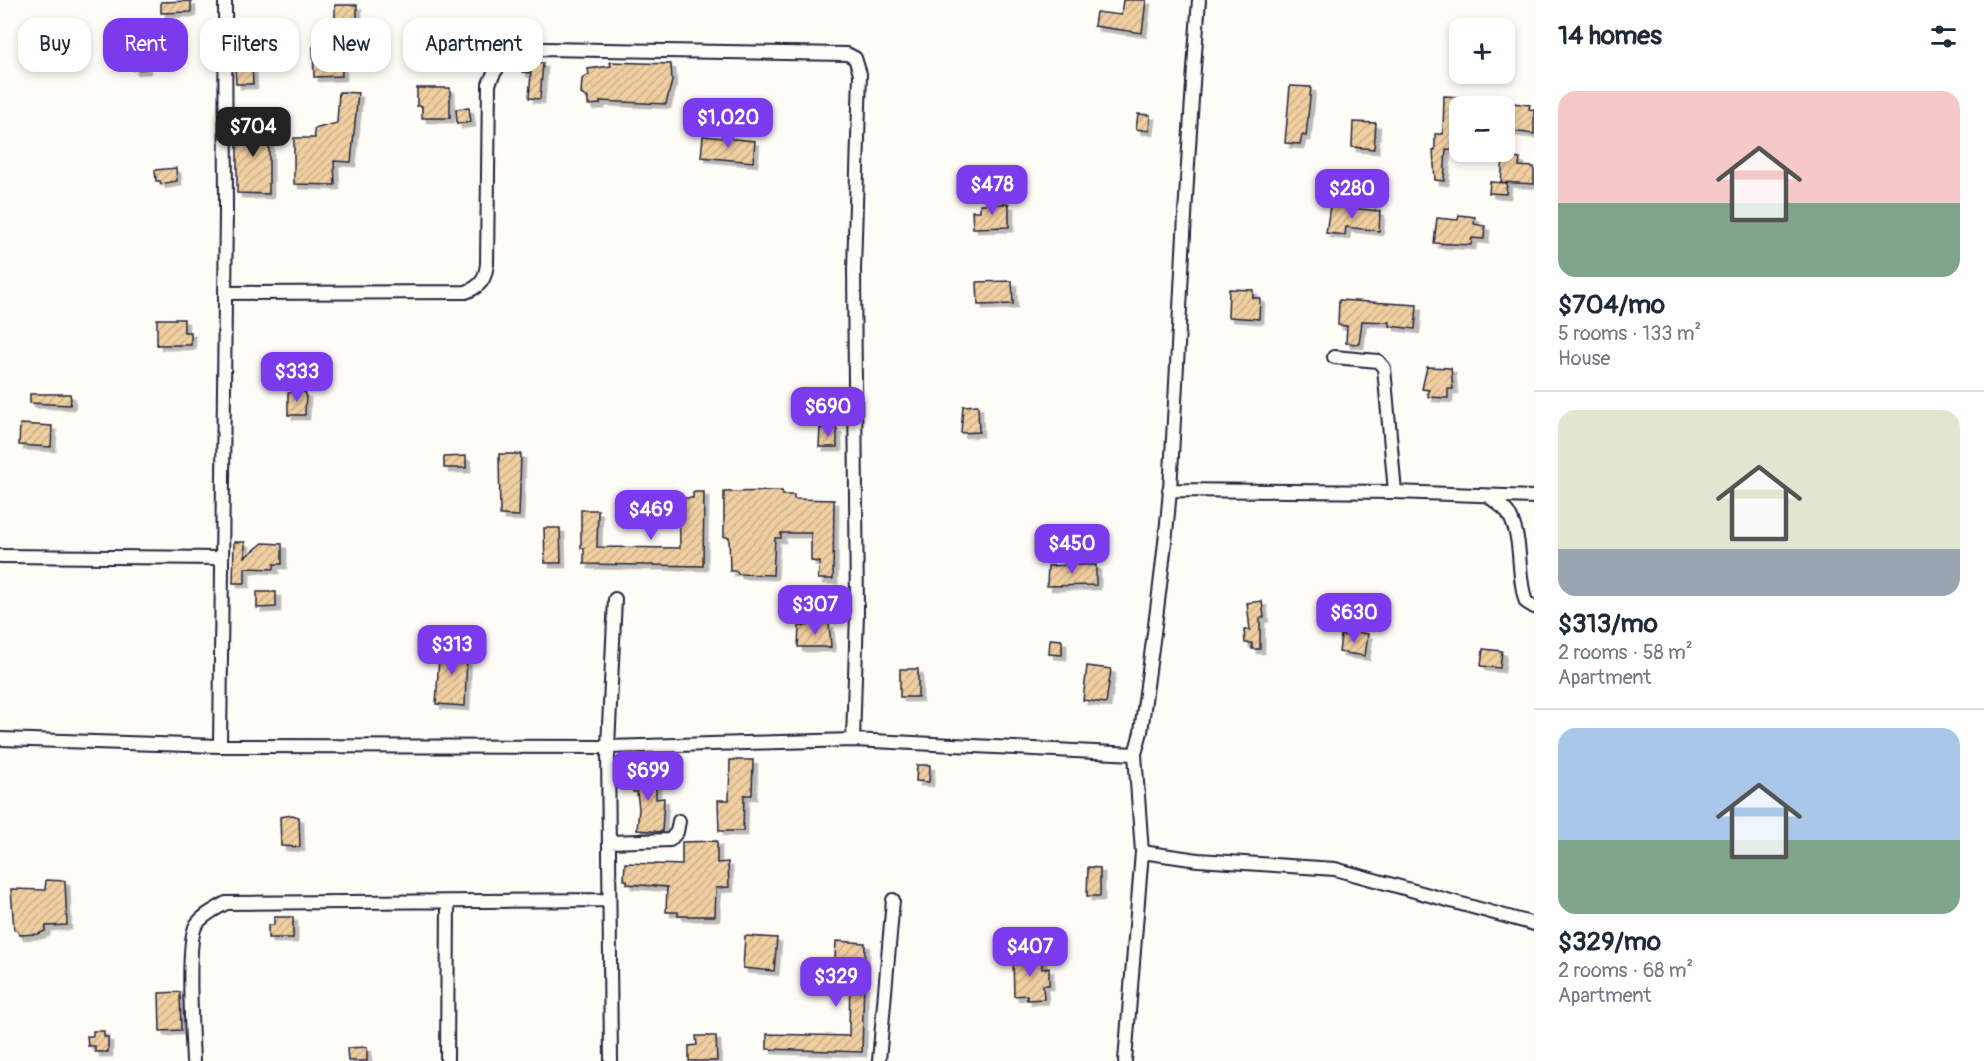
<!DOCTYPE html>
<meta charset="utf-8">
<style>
:root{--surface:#fff;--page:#f2f2f3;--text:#1f2937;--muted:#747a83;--line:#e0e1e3;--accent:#7c3aed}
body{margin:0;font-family:Pangolin,sans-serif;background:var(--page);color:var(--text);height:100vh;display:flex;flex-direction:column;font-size:22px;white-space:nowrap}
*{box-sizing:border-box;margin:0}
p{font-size:20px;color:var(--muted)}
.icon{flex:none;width:33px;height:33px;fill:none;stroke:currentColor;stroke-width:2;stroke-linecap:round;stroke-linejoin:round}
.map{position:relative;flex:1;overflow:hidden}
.side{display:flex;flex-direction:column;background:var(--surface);width:450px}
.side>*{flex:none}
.top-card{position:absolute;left:18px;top:18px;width:570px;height:54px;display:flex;gap:12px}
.buttons{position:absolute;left:1449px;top:18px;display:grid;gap:12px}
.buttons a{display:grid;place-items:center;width:66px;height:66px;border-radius:12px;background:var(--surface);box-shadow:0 3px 9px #0003;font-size:30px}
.price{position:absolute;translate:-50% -51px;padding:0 14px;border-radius:12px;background:var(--accent);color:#fff;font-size:20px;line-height:39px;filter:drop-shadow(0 2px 3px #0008)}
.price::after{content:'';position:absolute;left:50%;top:36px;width:18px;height:14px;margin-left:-9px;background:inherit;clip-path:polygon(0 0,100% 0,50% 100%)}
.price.selected{background:#222;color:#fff}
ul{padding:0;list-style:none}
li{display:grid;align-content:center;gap:12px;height:318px;padding:0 24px}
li+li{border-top:2px solid var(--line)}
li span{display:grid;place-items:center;height:186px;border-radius:18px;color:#555}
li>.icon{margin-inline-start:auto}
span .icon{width:108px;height:108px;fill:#fffc;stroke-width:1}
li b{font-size:26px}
h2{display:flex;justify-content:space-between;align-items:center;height:72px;padding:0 24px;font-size:26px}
.tag{padding:0 21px;border-radius:18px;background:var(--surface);box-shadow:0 3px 9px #0003;font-size:21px;line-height:54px}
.tag.selected{background:var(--accent);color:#fff}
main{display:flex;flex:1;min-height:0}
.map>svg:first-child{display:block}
.building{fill:url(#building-hatch);stroke:#22223b;stroke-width:1.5;filter:url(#shadow)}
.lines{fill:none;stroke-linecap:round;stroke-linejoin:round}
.minor-casing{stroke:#22223b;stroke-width:16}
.minor{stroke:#fdfcf7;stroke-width:12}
</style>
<main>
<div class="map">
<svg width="1534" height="1061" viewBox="0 0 1534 1061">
<defs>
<pattern id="building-hatch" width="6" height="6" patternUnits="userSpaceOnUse" patternTransform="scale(1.5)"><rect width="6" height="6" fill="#efcea0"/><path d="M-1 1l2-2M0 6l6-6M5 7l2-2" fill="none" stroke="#cdb18b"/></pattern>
<filter id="shadow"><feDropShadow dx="4.5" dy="4.5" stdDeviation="0" flood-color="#0004"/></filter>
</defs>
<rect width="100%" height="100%" fill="#fdfcf7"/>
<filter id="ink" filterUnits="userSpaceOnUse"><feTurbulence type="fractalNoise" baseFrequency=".0167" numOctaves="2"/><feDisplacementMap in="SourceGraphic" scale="12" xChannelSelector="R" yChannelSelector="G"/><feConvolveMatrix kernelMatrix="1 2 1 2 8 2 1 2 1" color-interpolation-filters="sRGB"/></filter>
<g filter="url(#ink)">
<path class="building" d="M 1123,0 L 1146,0 L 1142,33 L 1094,26 L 1096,12 L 1121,15 Z
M 191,1 L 191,12 L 161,13 L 161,2 Z
M 335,5 L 357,5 L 357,40 L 335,40 Z
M 341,46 L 342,76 L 314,77 L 313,47 Z
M 146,52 L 146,69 L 133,70 L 132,53 Z
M 523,62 L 543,63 L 540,99 L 529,98 L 531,73 L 522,72 Z
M 610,62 L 671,64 L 672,81 L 666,104 L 600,101 L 600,104 L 588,105 L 588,98 L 581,94 L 582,79 L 589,74 L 588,69 L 611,66 Z
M 235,63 L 252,63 L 253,84 L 236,84 Z
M 1290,86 L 1311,87 L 1306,136 L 1302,135 L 1300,144 L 1285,143 Z
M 417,88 L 450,88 L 450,118 L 422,118 L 422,106 L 417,106 Z
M 339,92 L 358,93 L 351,162 L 334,161 L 335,185 L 294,184 L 294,138 L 315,138 L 314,129 L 337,123 Z
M 1444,96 L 1460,97 L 1460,150 L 1446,149 L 1444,181 L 1435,180 L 1433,150 L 1435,150 L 1435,134 L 1443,134 Z
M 1512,103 L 1530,105 L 1529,109 L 1534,110 L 1534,134 L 1504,130 L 1504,107 L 1511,107 Z
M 469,108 L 471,122 L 457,124 L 456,109 Z
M 1138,114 L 1150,115 L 1149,131 L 1136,129 Z
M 254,121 L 266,121 L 269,126 L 269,194 L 237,193 L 237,124 L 254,124 Z
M 1353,122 L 1376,123 L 1374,149 L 1352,147 Z
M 703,136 L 755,141 L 753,162 L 701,157 Z
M 1503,157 L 1520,159 L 1519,166 L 1534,167 L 1534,184 L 1501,182 Z
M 176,168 L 177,181 L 161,184 L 160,181 L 156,181 L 155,170 Z
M 1490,182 L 1507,183 L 1506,194 L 1489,193 Z
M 980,204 L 1009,204 L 1009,227 L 973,228 L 972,211 L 980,211 Z
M 1330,206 L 1380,211 L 1379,231 L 1346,227 L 1345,235 L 1326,233 Z
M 1459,215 L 1475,217 L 1474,224 L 1485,226 L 1484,239 L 1472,238 L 1471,245 L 1434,243 L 1437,218 L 1458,220 Z
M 1012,281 L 1013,304 L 978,305 L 977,282 Z
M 1229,289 L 1253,290 L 1253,298 L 1260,298 L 1259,319 L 1228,317 Z
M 1339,300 L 1417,305 L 1415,329 L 1390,326 L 1390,322 L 1362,321 L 1359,344 L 1346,343 L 1347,326 L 1338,325 Z
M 157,319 L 184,319 L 184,332 L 191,332 L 191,345 L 157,345 Z
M 1427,367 L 1451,368 L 1453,389 L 1448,389 L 1448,398 L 1428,397 L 1429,390 L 1422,389 Z
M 298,391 L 306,393 L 305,415 L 288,415 L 288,393 Z
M 30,394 L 70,394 L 71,399 L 70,405 L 30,403 Z
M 978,405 L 979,432 L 961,433 L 963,406 Z
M 20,424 L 52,426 L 51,447 L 19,445 Z
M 820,428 L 837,429 L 837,447 L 819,447 Z
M 499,454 L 521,454 L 519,516 L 500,515 Z
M 466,456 L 466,468 L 444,468 L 444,457 Z
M 782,491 L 783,495 L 794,495 L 794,499 L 834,500 L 833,579 L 818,579 L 820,562 L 811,561 L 811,533 L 781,533 L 781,538 L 775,538 L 773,575 L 738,574 L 737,571 L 730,571 L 729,537 L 724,537 L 724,492 Z
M 693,492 L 704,492 L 703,566 L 584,564 L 584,548 L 581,548 L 581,510 L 598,510 L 597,547 L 680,548 L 679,498 L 693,498 Z
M 544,528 L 560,528 L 561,563 L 545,563 Z
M 234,542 L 245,542 L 245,557 L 263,543 L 282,544 L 282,564 L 274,564 L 274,569 L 245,568 L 245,583 L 233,583 Z
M 1071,565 L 1096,565 L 1096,585 L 1047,586 L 1048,566 Z
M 257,592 L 276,592 L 276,607 L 257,608 Z
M 1262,601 L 1264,617 L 1260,618 L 1260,649 L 1252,649 L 1252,643 L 1245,643 L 1244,630 L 1250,630 L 1247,603 Z
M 829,623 L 831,647 L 798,647 L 799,626 Z
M 1348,631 L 1368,634 L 1365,656 L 1339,652 L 1341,635 L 1347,636 Z
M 1050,639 L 1062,640 L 1062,655 L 1049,654 Z
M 440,642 L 452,643 L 459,646 L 461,652 L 467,653 L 465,706 L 436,704 Z
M 1483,649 L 1502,651 L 1500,668 L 1481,666 Z
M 1087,666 L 1111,669 L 1106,703 L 1083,700 Z
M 900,669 L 918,669 L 918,697 L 900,697 Z
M 730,760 L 753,760 L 752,795 L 744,795 L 743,831 L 719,831 L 718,800 L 729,800 Z
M 917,765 L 930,765 L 929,782 L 916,781 Z
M 633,772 L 656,773 L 656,799 L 664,798 L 662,832 L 637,830 L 639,809 L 637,792 L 633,792 Z
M 292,815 L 299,817 L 300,847 L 281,846 L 280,817 Z
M 717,841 L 717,863 L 728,862 L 729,887 L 716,888 L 715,916 L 678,916 L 678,912 L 666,912 L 667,887 L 627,884 L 627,880 L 624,880 L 625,863 L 682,865 L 682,842 Z
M 1088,867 L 1100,868 L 1100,896 L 1087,896 Z
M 46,880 L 65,881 L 67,925 L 46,926 L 45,931 L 38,934 L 19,935 L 18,931 L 14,930 L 11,889 L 45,890 Z
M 274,917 L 293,917 L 293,938 L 268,938 L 268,925 L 274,925 Z
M 745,936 L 777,938 L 774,971 L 743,968 Z
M 836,941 L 865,943 L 862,1052 L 767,1049 L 767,1034 L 849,1036 L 850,974 L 834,973 Z
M 1042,958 L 1042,969 L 1049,968 L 1049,985 L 1043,985 L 1044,999 L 1027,1000 L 1027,995 L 1014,996 L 1013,959 Z
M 180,992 L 181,1030 L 160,1031 L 159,993 Z
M 93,1031 L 104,1031 L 104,1037 L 108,1037 L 108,1052 L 95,1052 L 95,1046 L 88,1046 L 87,1036 L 93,1036 Z
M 696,1036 L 716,1036 L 717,1061 L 689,1061 L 689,1046 L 697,1045 Z
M 367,1047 L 367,1061 L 348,1061 L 347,1048 Z"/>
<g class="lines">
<defs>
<path id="minor" d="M 1199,0 C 1186,163 1180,326 1170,489 C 1164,570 1151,651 1141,732 L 1135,754 L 1142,852 L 1198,860 L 1335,869 L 1534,924
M 225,293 L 466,292 C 481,286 485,280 487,264 L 489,84 C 501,54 514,53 544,49 L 847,54 L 855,58 L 860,74 L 854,269 L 857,613 L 853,740
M 1334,357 L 1378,361 L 1384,368 L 1395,492
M 1169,490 L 1395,492 L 1534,497
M 1490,497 C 1495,502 1504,507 1508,513 C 1524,539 1516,574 1526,602 L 1534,607
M 0,556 L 222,558
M 0,739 L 220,746 L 608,747 L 853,740 L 1135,754
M 220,746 L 226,210 L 225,0
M 609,842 L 670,840 L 677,832 L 679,821
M 193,1061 C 192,1036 186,942 196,925 C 203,915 216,909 226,903 L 609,900
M 447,1061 L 448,903
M 611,1061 L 608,747 L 615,599
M 879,1061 L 893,900
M 1125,1061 L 1142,852"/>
</defs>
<use href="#minor" class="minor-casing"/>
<use href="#minor" class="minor"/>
</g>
</g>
</svg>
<div class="buttons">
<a>+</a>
<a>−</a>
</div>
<b class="price" style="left:728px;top:149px">$1,020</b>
<b class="price selected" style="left:253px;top:158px">$704</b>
<b class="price" style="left:992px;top:216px">$478</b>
<b class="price" style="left:1352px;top:220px">$280</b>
<b class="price" style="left:297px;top:403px">$333</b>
<b class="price" style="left:828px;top:438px">$690</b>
<b class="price" style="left:651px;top:541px">$469</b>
<b class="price" style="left:1072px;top:575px">$450</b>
<b class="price" style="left:815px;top:636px">$307</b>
<b class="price" style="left:1354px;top:644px">$630</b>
<b class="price" style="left:452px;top:676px">$313</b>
<b class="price" style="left:648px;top:802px">$699</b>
<b class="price" style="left:1030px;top:978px">$407</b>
<b class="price" style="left:836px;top:1008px">$329</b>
<div class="top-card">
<a class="tag">Buy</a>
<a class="tag selected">Rent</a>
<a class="tag">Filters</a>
<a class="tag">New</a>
<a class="tag">Apartment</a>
</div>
</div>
<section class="side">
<h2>14 homes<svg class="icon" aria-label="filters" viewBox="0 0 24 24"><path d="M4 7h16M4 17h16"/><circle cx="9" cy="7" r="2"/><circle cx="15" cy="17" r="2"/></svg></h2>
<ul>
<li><span style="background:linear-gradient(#f6c9c9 60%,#7fa58c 0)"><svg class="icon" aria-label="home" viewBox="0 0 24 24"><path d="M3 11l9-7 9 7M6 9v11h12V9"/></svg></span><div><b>$704/mo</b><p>5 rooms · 133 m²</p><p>House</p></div></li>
<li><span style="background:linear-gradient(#dfe7d0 75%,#9aa5b1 0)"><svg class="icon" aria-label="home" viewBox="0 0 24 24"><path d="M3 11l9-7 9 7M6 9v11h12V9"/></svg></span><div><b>$313/mo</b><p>2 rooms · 58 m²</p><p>Apartment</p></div></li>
<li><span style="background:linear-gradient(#a9c7e8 60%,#7fa58c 0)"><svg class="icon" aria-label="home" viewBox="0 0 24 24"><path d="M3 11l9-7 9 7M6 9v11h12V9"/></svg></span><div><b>$329/mo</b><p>2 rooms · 68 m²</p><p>Apartment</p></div></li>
</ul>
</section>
</main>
